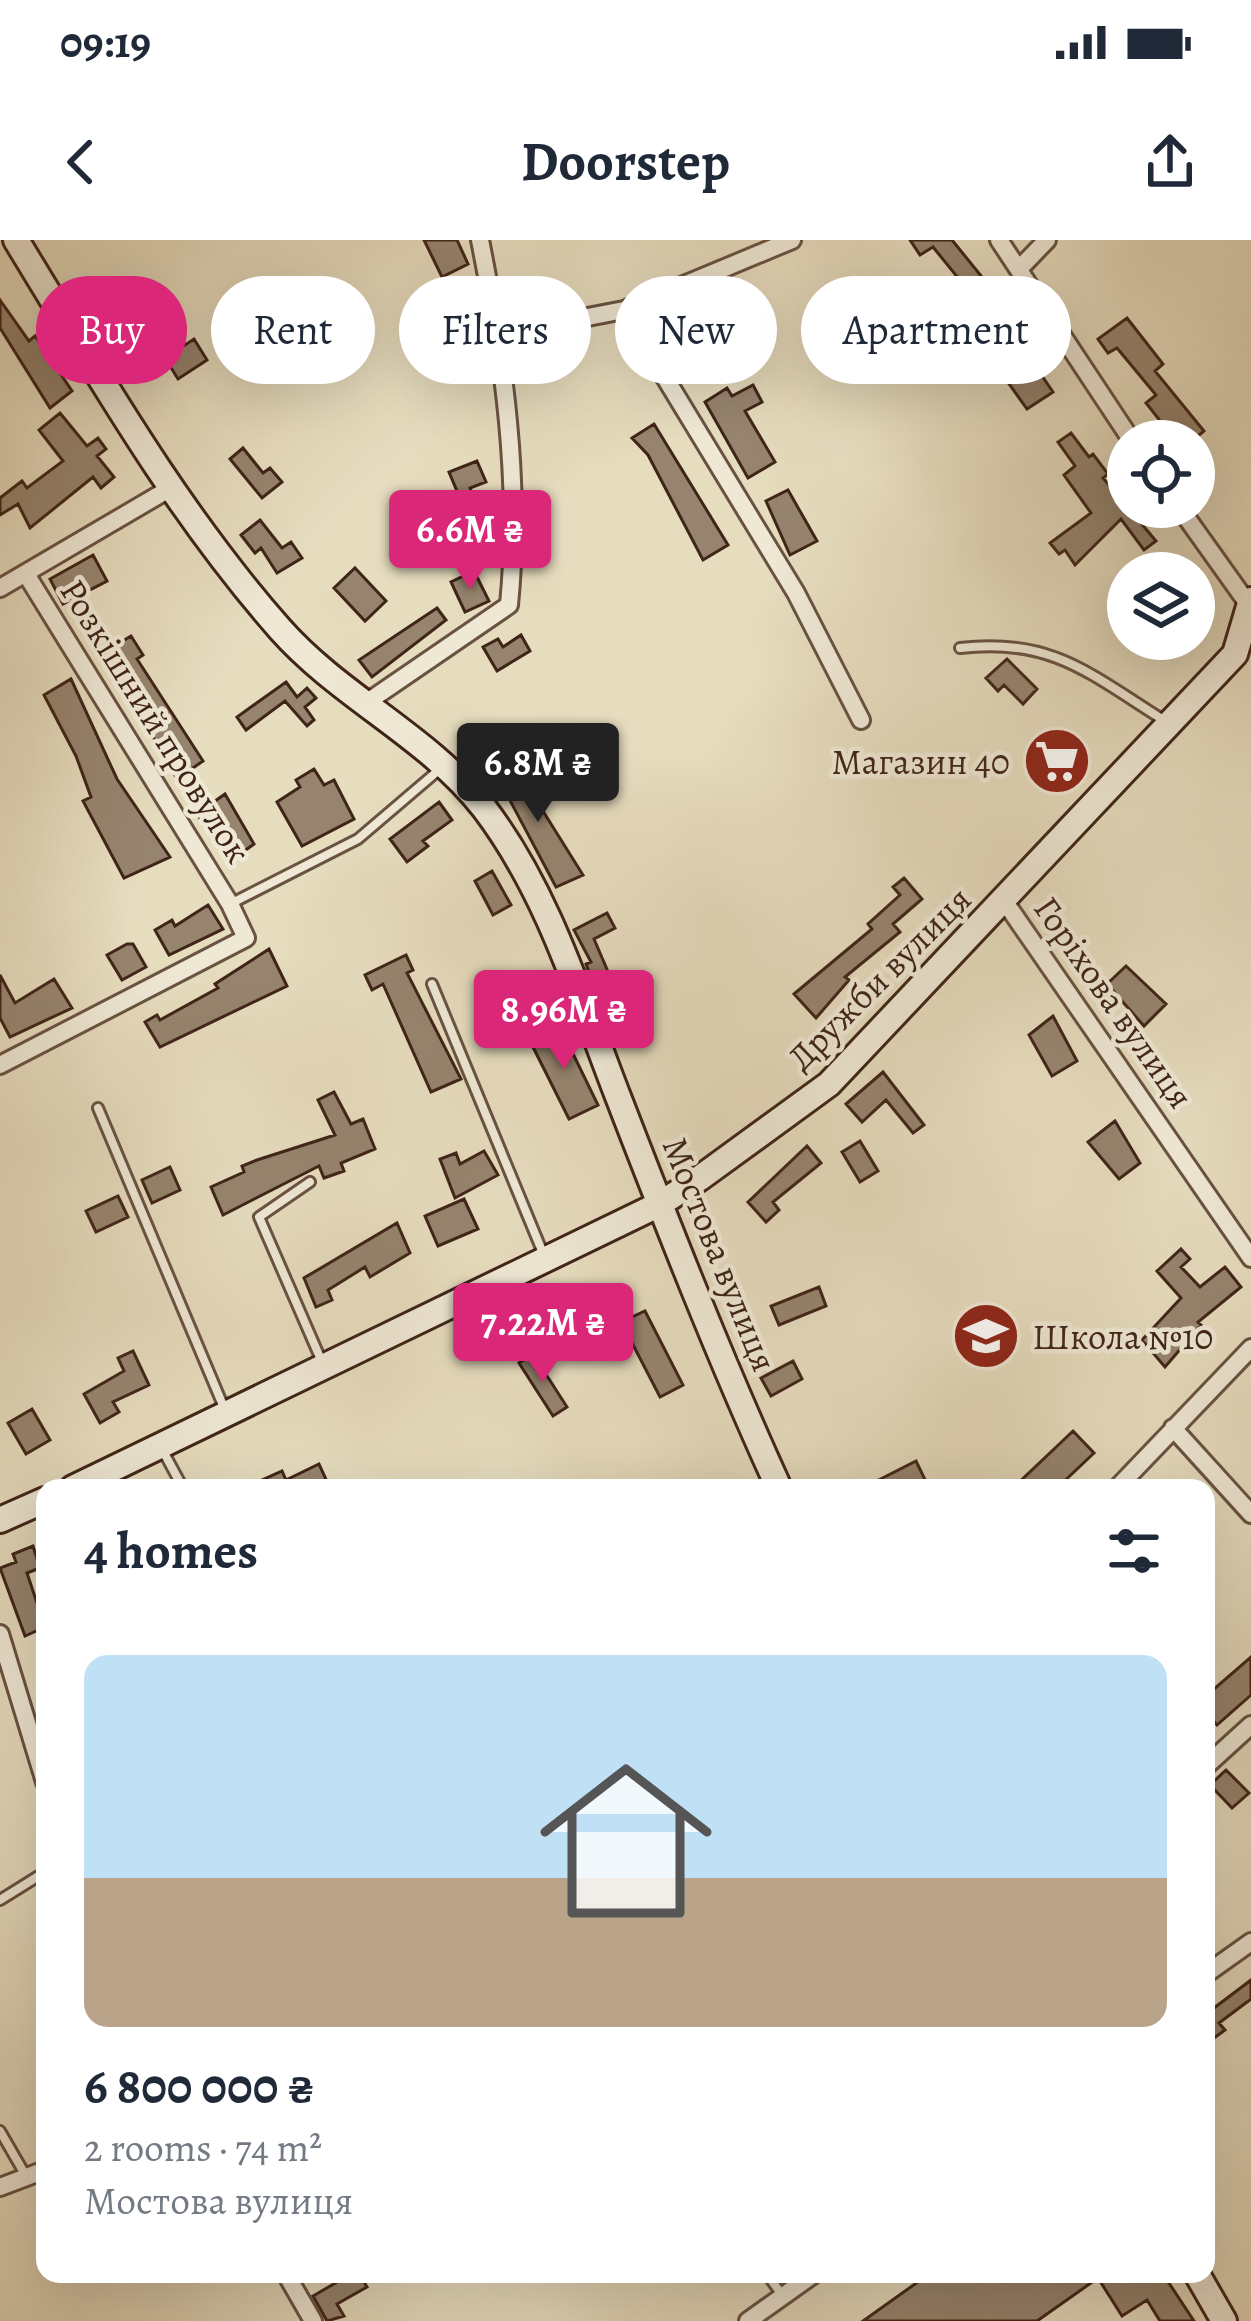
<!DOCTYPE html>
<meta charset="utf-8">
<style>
:root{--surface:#fff;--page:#f6f6f7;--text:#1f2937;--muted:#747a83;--accent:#db2777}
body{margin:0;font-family:Alegreya,serif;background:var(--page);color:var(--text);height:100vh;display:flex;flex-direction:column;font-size:45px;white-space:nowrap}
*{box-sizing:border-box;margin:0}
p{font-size:39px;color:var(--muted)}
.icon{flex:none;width:66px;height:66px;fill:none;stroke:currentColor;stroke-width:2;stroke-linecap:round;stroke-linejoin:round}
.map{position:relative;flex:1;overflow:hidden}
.drawer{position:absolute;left:36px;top:1239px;width:1179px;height:804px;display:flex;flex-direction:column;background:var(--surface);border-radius:24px;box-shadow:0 12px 48px #0002}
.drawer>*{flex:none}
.top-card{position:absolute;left:36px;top:36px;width:1179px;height:108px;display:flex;gap:24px}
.tools{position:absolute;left:1107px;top:180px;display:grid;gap:24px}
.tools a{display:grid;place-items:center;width:108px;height:108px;border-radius:50%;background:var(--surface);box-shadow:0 12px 48px #0002;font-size:60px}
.price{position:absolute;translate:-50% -102px;padding:0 27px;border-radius:12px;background:var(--accent);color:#fff;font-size:39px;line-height:78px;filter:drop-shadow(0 3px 6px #0008)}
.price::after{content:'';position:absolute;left:50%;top:72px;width:36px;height:27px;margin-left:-18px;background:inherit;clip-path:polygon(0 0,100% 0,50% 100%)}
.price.current{background:#222;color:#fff}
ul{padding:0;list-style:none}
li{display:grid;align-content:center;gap:24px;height:636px;padding:0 48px}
li span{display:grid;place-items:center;height:372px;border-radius:24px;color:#555}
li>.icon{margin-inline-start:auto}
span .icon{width:216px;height:216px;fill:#fffc;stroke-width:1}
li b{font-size:51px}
h2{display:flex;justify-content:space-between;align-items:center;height:144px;padding:0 48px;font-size:51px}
.pill{padding:0 42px;border-radius:54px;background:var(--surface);box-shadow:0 12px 48px #0002;font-size:42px;line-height:108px}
.pill.current{background:var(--accent);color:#fff}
.status{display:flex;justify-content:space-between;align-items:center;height:84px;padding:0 60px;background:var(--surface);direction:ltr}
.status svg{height:33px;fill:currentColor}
header{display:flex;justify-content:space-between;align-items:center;height:156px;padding:0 48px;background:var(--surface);font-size:54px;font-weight:600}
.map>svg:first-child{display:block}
.building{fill:#96846e;stroke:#3f2418;stroke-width:3}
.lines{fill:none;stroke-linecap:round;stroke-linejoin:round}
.lane-casing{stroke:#695242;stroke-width:14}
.street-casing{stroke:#695242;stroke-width:22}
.secondary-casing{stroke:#3f2418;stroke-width:30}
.lane{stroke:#efe8d5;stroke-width:8}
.street{stroke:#efe8d5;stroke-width:16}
.secondary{stroke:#efe8d5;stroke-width:24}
.labels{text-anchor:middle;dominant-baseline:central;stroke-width:9;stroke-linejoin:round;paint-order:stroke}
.street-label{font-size:36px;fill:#3f2418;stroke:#efe8d5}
.poi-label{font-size:36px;fill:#3f2418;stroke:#efe8d5;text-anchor:end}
</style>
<div class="status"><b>09:19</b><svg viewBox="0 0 49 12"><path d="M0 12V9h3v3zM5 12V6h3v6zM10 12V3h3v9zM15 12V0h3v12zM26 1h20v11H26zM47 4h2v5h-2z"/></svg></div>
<header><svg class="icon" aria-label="back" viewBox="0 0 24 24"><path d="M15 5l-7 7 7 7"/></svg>Doorstep<svg class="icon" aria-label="share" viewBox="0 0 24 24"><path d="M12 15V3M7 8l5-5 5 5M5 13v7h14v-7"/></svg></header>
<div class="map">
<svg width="1251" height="2081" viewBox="0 0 1251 2081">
<rect width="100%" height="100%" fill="#e6dcbe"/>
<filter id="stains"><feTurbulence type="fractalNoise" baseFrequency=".00167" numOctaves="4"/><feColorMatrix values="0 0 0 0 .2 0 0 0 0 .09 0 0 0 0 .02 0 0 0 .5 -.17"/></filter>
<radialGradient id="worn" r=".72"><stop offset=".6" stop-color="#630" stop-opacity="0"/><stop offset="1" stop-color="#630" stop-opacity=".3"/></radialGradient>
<path class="building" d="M 424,0 L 457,0 L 468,24 L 442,37 Z
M 910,0 L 952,0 L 982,37 L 967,49 L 933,7 L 920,15 Z
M 0,60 L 29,101 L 35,96 L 72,151 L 50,168 L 0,88 Z
M 1127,78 L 1163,124 L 1155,131 L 1204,191 L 1192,201 L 1158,201 L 1169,192 L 1146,163 L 1156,155 L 1117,108 L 1108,113 L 1098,99 Z
M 194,99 L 207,120 L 178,139 L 165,118 Z
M 985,103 L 994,118 L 956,140 L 947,125 Z
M 1025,111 L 1053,152 L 1027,169 L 997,127 Z
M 753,145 L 762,162 L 745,171 L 775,222 L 748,238 L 705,162 L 727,148 L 732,156 Z
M 60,173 L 87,206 L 98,198 L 106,209 L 97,216 L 114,237 L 101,248 L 93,237 L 30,288 L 18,264 L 0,275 L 0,258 L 22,241 L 27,248 L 63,221 L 39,190 Z
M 654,184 L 728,305 L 703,320 L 648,215 L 632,198 Z
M 1071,193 L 1089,217 L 1093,214 L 1108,234 L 1103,238 L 1156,301 L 1144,310 L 1121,279 L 1075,325 L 1065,310 L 1059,314 L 1050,303 L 1091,273 L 1064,235 L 1075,226 L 1058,202 Z
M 243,208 L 263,233 L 270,228 L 282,242 L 262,258 L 230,219 Z
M 477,221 L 486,242 L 470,248 L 488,295 L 477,299 L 473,290 L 458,296 L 453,281 L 467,275 L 449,232 Z
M 788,250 L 817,301 L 790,315 L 766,261 Z
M 260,280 L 282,308 L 291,302 L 302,318 L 277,333 L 261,308 L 255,313 L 241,295 Z
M 93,315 L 107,341 L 63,364 L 50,339 Z
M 355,328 L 386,361 L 365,381 L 334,348 Z
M 474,331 L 489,361 L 465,372 L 451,342 Z
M 437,368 L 446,380 L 372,437 L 359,420 Z
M 521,395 L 530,411 L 497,431 L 483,407 L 498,399 L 503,407 Z
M 131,396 L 143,415 L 137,419 L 203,521 L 177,539 L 134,463 L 98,416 Z
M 1007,419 L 1037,449 L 1023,464 L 1004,445 L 998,451 L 986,438 Z
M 71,439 L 117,539 L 170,617 L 124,638 L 83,561 L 91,557 L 76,516 L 44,455 Z
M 286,442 L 297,457 L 307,448 L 316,458 L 305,467 L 314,480 L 307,486 L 285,461 L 246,490 L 237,477 Z
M 1067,498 L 1080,510 L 1054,548 L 1045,544 L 1033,533 Z
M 526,517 L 533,530 L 521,536 L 583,635 L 556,647 L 496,534 Z
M 314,529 L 324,545 L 334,540 L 354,579 L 302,606 L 277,562 L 300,547 L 296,540 Z
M 225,554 L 254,604 L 229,622 L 197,574 Z
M 439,562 L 452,580 L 423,601 L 428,606 L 407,622 L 390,599 Z
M 492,631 L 511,665 L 493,675 L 475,641 Z
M 904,638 L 922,659 L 893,684 L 900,692 L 845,737 L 849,740 L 816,778 L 794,754 L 872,689 L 868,684 L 900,655 L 893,647 Z
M 208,665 L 223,689 L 169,715 L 155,690 L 172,680 L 175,686 Z
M 607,673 L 615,688 L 594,699 L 612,741 L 595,749 L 586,724 L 591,722 L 574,690 Z
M 127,704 L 133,704 L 146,727 L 122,740 L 107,715 Z
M 269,709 L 287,746 L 160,807 L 145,782 L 157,775 L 160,780 L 218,748 L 215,744 Z
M 406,715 L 413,730 L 407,733 L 461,839 L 431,852 L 383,744 L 372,750 L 365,735 Z
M 1126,726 L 1166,764 L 1144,786 L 1107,744 Z
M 0,735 L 15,763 L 54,739 L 72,768 L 10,797 L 0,778 Z
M 1053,776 L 1077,821 L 1052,836 L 1029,795 Z
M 559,785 L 598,865 L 569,879 L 530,801 Z
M 883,832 L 924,885 L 913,893 L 886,860 L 862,882 L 846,864 Z
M 334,852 L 351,884 L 363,879 L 375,909 L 341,923 L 344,931 L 324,938 L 319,926 L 223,975 L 211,947 L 244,932 L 242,926 L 257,920 L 335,895 L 318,860 Z
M 1115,881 L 1140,923 L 1119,939 L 1088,902 Z
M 860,901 L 878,931 L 860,942 L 842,912 Z
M 807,906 L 821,923 L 773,962 L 779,970 L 766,982 L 748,962 Z
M 484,911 L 498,935 L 455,958 L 440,919 L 456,913 L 460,924 Z
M 170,927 L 180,950 L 152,963 L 142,940 Z
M 118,956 L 128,977 L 96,992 L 86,971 Z
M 464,959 L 478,989 L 438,1006 L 425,976 Z
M 397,983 L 410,1013 L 370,1037 L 365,1027 L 328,1050 L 332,1060 L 316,1067 L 304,1038 Z
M 1181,1009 L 1190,1019 L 1181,1027 L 1200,1047 L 1225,1027 L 1241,1047 L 1198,1082 L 1201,1085 L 1165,1127 L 1142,1100 L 1181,1058 L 1157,1031 Z
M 819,1047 L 826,1066 L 779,1085 L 771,1066 Z
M 645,1071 L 683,1145 L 660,1157 L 630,1099 L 612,1108 L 604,1090 Z
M 133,1111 L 149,1145 L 113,1162 L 119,1172 L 100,1183 L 84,1154 L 124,1131 L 118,1118 Z
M 533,1114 L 567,1167 L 553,1176 L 519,1123 Z
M 793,1121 L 802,1139 L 771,1156 L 761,1138 Z
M 32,1169 L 50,1200 L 26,1214 L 8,1183 Z
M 1073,1191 L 1094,1213 L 1057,1248 L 1013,1248 Z
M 916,1221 L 929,1248 L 863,1248 Z
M 319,1224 L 330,1248 L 244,1248 L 282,1231 L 286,1240 Z
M 33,1306 L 40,1328 L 27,1333 L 45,1387 L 25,1396 L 0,1328 L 16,1322 L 13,1314 Z
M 1251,1417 L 1251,1455 L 1217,1485 L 1206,1473 L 1206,1456 Z
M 1226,1530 L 1249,1553 L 1232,1568 L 1210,1545 Z
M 1251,1740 L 1251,1759 L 1219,1783 L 1225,1790 L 1206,1804 L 1206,1765 L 1210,1771 Z
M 351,2034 L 359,2034 L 367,2047 L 337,2064 L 344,2076 L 327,2081 L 313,2056 Z
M 929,2034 L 1163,2034 L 1194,2081 L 1160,2081 L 1147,2060 L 1122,2076 L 1098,2038 L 1037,2081 L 863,2081 Z"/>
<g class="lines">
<defs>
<path id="lane" d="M 960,408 C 1052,397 1091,435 1165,481
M 232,663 L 358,599 L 440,529
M 432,744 L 545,1018
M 98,868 L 225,1170
M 310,942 L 259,977 L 322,1122
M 163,1211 L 183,1248
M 759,1248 L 772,1238
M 0,1660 L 45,1632
M 0,1891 L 26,1936
M 767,2034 L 782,2055"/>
<path id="street" d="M 999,0 L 1132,201
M 1020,28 L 1047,0
M 624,70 L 796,353 L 861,480
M 499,94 L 624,70 L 792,0
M 1179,267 L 1251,368
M 0,348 L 169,249
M 363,465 L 509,365 C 521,243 504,120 480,0
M 1005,662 L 1251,1018
M 0,825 L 246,698 L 230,664 L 26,334
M 1173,1188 L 1251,1274
M 1117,1248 L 1251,1108
M 0,1394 L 45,1542
M 1206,1526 L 1251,1485
M 1206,1734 L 1251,1702
M 0,1947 L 45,1930
M 286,2034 L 313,2081
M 748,2081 L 814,2034"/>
<path id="secondary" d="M 16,0 C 98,134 176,271 280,389 C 340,457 429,497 484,568 C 548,652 579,756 617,854 C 668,986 720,1119 779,1248
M 73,1248 L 660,964 L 700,938 L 829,844 L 1235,414 L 1251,360
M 0,1280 L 45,1260
M 1197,2034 L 1224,2081"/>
</defs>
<use href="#lane" class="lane-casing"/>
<use href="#street" class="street-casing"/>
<use href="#secondary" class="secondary-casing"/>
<use href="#lane" class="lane"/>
<use href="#street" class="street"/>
<use href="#secondary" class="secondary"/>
</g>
<defs>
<symbol id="supermarket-disc" viewBox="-11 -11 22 22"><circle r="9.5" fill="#8f2418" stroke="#efe8d5"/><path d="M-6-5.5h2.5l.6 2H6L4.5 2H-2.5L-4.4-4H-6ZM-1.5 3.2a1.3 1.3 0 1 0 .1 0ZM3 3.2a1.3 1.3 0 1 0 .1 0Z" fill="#fff"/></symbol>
<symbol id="school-disc" viewBox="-11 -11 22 22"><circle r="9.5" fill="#8f2418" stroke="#efe8d5"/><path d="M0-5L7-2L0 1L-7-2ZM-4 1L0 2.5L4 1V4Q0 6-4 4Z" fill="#fff"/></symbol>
</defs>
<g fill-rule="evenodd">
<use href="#supermarket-disc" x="1019" y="483" width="76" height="76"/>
<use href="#school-disc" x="948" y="1058" width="76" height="76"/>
</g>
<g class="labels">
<g class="street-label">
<text transform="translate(156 481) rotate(58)">Розкішний провулок</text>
<text transform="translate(879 738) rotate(-45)">Дружби вулиця</text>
<text transform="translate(1114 762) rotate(55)">Горіхова вулиця</text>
<text transform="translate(720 1014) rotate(68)">Мостова вулиця</text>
</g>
<g class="poi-label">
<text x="1010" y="521">Магазин 40</text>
<text x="1032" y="1096" text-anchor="start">Школа №10</text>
</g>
</g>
<rect width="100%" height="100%" filter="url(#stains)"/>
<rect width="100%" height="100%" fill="url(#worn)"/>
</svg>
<div class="tools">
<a><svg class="icon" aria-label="locate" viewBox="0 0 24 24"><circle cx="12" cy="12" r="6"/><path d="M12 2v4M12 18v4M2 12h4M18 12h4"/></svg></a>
<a><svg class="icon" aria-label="layers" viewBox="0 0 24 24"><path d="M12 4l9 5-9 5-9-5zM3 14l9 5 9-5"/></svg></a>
</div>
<b class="price" style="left:470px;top:352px">6.6M ₴</b>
<b class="price current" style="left:538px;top:585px">6.8M ₴</b>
<b class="price" style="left:564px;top:832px">8.96M ₴</b>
<b class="price" style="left:543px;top:1145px">7.22M ₴</b>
<div class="top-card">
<a class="pill current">Buy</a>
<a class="pill">Rent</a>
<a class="pill">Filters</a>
<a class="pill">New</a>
<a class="pill">Apartment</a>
</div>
<section class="drawer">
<h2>4 homes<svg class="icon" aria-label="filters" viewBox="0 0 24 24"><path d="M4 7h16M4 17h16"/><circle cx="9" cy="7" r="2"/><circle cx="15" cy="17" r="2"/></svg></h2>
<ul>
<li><span style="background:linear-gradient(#bfe0f5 60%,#b9a48a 0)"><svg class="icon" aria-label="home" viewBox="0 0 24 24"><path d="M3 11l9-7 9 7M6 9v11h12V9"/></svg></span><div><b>6 800 000 ₴</b><p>2 rooms · 74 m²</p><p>Мостова вулиця</p></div></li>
</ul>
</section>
</div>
